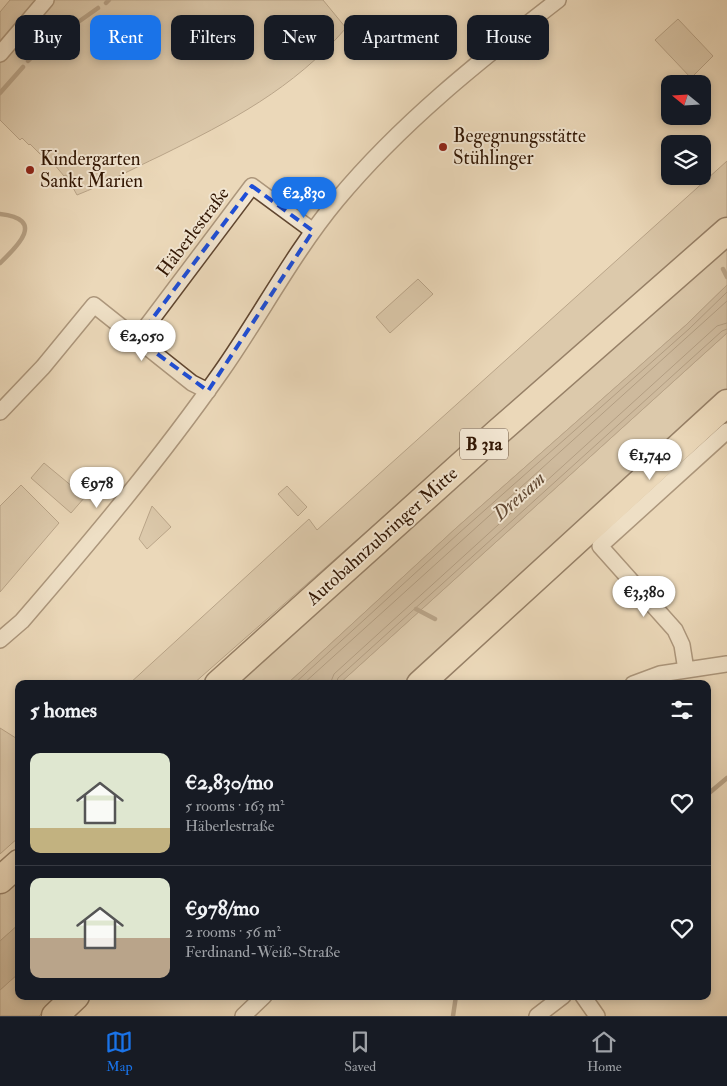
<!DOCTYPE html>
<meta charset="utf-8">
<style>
:root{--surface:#171b24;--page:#20242c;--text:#f1f3f6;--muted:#9ea1a6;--line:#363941;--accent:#1a73e8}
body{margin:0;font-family:"IM FELL Double Pica",serif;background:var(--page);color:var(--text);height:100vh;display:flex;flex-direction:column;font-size:19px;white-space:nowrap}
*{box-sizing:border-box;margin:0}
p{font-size:16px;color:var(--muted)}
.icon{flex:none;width:28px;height:28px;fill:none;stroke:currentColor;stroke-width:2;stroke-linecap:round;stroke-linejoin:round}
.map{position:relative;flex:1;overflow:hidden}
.panel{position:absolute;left:15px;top:680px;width:696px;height:320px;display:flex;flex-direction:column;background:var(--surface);border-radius:10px;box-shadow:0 2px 8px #0003}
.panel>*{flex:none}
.guide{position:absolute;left:15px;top:15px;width:698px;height:45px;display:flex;gap:10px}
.needle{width:32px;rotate:288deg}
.tools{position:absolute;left:661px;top:75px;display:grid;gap:10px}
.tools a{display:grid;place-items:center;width:50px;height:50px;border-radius:10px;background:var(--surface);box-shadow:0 2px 8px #0003;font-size:25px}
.price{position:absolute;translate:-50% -42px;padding:0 11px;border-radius:18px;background:#fff;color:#222;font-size:16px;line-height:32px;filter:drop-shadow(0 1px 2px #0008)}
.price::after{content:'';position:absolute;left:50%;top:30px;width:15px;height:11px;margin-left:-8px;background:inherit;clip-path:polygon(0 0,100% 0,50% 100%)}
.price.current{background:var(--accent);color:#fff}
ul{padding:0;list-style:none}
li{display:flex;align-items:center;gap:15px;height:125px;padding:0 15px}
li+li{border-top:1px solid var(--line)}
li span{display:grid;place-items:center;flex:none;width:140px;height:100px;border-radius:10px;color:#555}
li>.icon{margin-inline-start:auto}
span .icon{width:60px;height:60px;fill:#fffc;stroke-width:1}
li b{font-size:21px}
h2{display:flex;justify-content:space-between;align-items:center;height:60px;padding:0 15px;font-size:21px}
.tag{padding:0 18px;border-radius:10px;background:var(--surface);box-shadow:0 2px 8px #0003;font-size:18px;line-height:45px}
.tag.current{background:var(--accent);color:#fff}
.menu{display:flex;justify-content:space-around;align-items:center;height:70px;border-top:1px solid var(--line);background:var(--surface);font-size:14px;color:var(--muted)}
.menu a{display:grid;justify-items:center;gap:2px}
.menu .current{color:var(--accent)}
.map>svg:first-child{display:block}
.green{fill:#cbb79a;stroke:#7e664e}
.water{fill:#ac967b;stroke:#7b634b}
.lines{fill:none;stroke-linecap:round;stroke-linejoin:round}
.shore{stroke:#6e563f;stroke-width:1}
.stream{stroke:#7b634b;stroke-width:4.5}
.street-casing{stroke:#604630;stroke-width:18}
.highway-casing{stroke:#311603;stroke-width:29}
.street{stroke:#f2e6d2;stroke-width:15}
.highway{stroke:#ebd8b9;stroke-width:26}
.marked{fill:none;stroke:#1d4ed8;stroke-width:4;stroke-dasharray:10 6;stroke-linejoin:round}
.poi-dot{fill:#8f2418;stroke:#f2e6d2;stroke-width:2}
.labels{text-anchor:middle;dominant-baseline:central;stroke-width:4;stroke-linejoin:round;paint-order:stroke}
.shield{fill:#f2e6d2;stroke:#6b5441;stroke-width:1}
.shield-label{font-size:18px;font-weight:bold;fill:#311603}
.poi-label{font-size:19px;fill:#311603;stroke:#f2e6d2;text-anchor:start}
.street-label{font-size:19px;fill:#311603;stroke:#f2e6d2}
.water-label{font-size:20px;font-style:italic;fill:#624933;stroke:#f2e6d2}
</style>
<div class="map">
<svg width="727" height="1016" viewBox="0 0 727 1016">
<rect width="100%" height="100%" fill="#ebd8b9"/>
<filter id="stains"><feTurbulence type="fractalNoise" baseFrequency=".004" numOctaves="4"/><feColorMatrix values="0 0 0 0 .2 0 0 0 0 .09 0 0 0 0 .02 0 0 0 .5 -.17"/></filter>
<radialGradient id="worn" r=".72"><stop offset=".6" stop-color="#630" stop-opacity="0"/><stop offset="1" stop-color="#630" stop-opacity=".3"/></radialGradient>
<path class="green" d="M 10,0 L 323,0 L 346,28 C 293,89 231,121 160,156 C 132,169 105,184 77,195 L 66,175 L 64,176 L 54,164 L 52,166 L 30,144 L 29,145 L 22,138 L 20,140 L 0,120 L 0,12 Z
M 678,19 L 713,56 L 691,78 L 655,40 Z
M 727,161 L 727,218 L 491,422 L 193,684 L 129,684 L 309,519 L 317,530 Z
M 727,242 L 727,285 L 686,325 L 455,529 L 287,684 L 236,684 Z
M 418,279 L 433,294 L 390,333 L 376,317 Z
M 727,333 L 727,390 L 408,684 L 339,684 Z
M 44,463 L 85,497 L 71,513 L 31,478 Z
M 21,485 L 59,523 L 0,592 L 0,506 Z
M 287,486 L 307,507 L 298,516 L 278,494 Z
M 152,506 L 171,527 L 147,549 L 139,539 Z
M 0,728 L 19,740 L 19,837 L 0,854 Z
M 19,876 L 19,924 L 0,941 L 0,893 Z
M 19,973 L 19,996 L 61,996 L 39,1016 L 0,1016 L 0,990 Z"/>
<path class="water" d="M 727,285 L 727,333 L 339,684 L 287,684 L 455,529 L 686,325 Z
M 19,924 L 19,973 L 0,990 L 0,941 Z"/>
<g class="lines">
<path class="shore" d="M 294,684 L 459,533 L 689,329 L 727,292
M 303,684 L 727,301
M 330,684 L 334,674 L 717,326 L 727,323
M 336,684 L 338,678 L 722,331 L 727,329"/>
<path class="stream" d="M 106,3 L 109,0
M 28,61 L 40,49 L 98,8
M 0,93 L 23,67
M 0,214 C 46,219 18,246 0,263
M 723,269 L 727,277
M 416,609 L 435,619
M 708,794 L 727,778
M 453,1016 L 456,996"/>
<defs>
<path id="street" d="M 0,54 L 46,0
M 137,339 L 252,186 L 313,231
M 0,412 L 43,367 L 94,305 L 192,383 L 208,391
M 0,640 L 22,621 C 92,540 160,459 221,372 C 261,315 293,253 337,200 C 401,123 479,61 558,0
M 686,670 L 682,645 L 675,630 L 600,546 L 727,431
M 633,684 L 660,674 L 727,664
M 583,996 L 597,1016
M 243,1016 L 264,996
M 537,1016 L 563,996"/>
<path id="highway" d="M 218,684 L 498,432 L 727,231
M 420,684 L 727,403
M 0,880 L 19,863
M 55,1016 L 76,996"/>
</defs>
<use href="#street" class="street-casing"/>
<use href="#highway" class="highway-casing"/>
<use href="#street" class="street"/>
<use href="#highway" class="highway"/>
</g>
<path d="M0 0H727V1016H0ZM 252,186 L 313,231 L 208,391 L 137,339 Z" fill="#ebd8b9" fill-opacity=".55" fill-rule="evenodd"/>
<path class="marked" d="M 252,186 L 313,231 L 208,391 L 137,339 Z"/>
<g class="poi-dot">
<circle cx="443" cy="147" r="5"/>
<circle cx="30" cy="170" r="5"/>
</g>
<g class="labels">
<rect class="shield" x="460" y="428.5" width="48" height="31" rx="4"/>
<g class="shield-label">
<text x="484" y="444">B 31a</text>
</g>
<g class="poi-label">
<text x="453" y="136">Begegnungsstätte<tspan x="453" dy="22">Stühlinger</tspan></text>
<text x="40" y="159">Kindergarten<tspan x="40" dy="22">Sankt Marien</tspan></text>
</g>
<g class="street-label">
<text transform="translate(193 232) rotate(-53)">Häberlestraße</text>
<text transform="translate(382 536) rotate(-42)">Autobahnzubringer Mitte</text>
</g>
<g class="water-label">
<text transform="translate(519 496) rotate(-42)">Dreisam</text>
</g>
</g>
<rect width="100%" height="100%" filter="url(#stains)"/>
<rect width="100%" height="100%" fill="url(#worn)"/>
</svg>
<div class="tools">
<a><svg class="needle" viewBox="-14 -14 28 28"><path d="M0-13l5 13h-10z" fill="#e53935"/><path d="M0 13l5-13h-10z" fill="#9ea1a6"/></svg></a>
<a><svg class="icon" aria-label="layers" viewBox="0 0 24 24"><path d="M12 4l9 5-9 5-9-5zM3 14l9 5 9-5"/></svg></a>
</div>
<b class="price current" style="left:304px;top:219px">€2,830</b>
<b class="price" style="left:142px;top:362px">€2,050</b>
<b class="price" style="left:650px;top:481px">€1,740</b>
<b class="price" style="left:97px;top:509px">€978</b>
<b class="price" style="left:644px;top:618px">€3,380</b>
<div class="guide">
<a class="tag">Buy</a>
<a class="tag current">Rent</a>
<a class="tag">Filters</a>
<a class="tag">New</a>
<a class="tag">Apartment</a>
<a class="tag">House</a>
</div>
<section class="panel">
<h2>5 homes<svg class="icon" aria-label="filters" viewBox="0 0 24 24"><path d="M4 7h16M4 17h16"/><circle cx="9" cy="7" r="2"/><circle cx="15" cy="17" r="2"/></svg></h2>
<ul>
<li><span style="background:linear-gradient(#dfe7d0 75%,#c2b280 0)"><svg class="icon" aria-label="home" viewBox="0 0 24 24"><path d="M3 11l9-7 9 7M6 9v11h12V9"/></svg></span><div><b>€2,830/mo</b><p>5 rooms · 163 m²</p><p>Häberlestraße</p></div><svg class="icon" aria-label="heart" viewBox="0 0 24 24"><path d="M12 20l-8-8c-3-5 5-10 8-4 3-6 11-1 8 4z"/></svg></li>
<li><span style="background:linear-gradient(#dfe7d0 60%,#b9a48a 0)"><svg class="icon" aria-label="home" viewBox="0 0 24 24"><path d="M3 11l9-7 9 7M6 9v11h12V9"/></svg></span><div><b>€978/mo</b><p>2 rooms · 56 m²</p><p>Ferdinand-Weiß-Straße</p></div><svg class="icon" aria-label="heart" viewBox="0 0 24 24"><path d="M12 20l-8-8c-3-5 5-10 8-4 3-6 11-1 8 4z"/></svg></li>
</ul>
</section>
</div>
<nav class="menu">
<a class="current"><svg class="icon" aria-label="map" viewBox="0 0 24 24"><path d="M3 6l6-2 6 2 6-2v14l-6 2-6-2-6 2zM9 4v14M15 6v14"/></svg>Map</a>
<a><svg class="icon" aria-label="saved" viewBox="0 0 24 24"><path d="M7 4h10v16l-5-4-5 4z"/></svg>Saved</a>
<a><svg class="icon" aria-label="home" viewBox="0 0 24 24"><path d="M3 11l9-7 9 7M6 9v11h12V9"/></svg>Home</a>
</nav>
